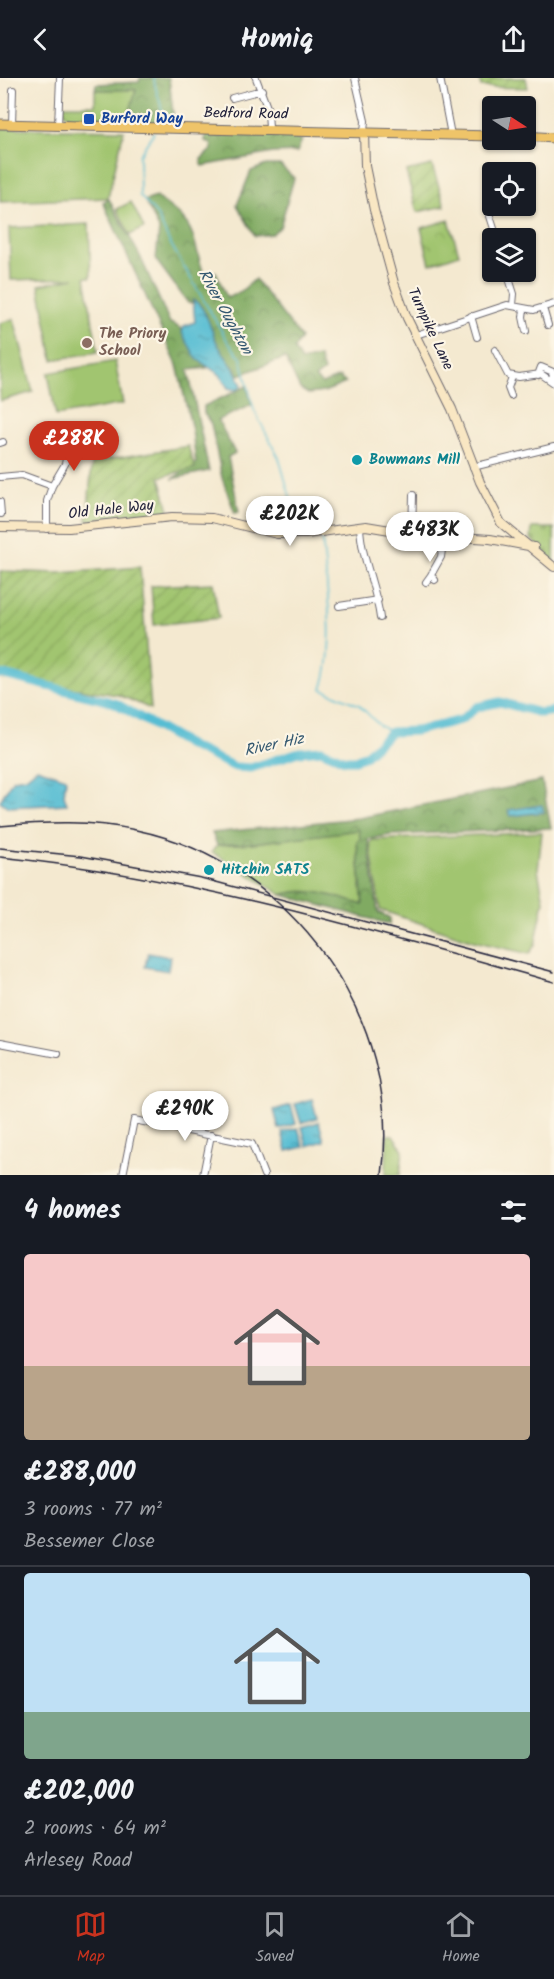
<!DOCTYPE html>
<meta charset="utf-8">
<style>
:root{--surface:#171b24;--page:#242831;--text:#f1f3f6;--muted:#9ea1a6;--line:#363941;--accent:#c8321e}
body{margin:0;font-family:Kalam,sans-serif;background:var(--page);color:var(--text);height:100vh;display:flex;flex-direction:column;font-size:22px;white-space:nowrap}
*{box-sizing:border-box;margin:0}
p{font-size:20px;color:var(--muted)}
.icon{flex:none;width:33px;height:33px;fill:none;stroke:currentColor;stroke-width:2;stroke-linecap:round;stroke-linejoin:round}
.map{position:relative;height:1097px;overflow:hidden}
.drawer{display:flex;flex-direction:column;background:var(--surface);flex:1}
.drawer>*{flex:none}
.needle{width:39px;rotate:102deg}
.fabs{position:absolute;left:482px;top:18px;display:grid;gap:12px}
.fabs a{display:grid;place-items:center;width:54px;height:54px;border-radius:6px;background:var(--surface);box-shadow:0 2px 4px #0004;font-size:30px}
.price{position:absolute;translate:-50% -51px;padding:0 14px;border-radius:21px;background:#fff;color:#222;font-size:20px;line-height:39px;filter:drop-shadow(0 2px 3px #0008)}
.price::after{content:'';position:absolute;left:50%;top:36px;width:18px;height:14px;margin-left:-9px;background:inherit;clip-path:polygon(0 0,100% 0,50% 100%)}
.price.current{background:var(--accent);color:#fff}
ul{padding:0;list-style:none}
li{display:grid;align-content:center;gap:12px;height:318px;padding:0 24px}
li+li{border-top:2px solid var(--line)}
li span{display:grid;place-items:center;height:186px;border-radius:6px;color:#555}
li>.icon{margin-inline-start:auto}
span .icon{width:108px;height:108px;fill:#fffc;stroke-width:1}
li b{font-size:26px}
h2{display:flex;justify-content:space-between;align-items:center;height:72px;padding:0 24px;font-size:26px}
header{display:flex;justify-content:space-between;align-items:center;height:78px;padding:0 24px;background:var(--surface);font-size:27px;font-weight:800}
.tabs{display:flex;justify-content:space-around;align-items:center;height:84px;border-top:2px solid var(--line);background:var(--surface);font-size:16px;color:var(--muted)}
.tabs a{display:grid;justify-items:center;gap:3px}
.tabs .current{color:var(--accent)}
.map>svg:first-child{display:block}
.grass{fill:#a1c56f;stroke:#627455;stroke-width:1.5}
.forest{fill:url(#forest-crowns);stroke:#51664e;stroke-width:1.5}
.cemetery{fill:url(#cemetery-stones);stroke:#627455;stroke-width:1.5}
.park{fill:url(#park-crowns);stroke:#627455;stroke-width:1.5}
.garden{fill:url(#garden-furrows);stroke:#627455;stroke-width:1.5}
.water{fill:url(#water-ripples);stroke:#3c7087;stroke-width:1.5}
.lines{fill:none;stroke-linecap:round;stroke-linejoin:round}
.stream{stroke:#56bdd3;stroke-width:1.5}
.river{stroke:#56bdd3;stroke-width:9}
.street-casing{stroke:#6c686f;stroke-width:8}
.secondary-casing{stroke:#6c686f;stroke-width:10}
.primary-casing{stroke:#6c686f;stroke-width:11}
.street{stroke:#fff;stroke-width:6}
.secondary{stroke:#f9e7c3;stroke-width:8}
.primary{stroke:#efc469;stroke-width:9}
.rail{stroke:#22223b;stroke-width:1.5}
.transit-dot{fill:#1a4fb4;stroke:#fcf5e5;stroke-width:2}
.education-dot{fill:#8d6e63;stroke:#fcf5e5;stroke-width:2}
.culture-dot{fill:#0f9aa8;stroke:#fcf5e5;stroke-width:2}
.labels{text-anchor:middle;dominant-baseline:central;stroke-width:4.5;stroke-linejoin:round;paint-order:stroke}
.street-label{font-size:15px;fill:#22223b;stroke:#fcf5e5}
.transit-label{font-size:15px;font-weight:bold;fill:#164399;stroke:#fcf5e5;text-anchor:start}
.education-label{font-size:15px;font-weight:bold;fill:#785e54;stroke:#fcf5e5;text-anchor:start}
.culture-label{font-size:15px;font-weight:bold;fill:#0d838f;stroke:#fcf5e5;text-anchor:start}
.water-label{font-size:16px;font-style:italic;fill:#345870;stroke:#fcf5e5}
</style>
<header><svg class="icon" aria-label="back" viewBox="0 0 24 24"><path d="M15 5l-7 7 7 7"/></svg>Homiq<svg class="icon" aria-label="share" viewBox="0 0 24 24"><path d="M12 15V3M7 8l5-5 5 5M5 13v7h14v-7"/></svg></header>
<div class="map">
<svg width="554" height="1097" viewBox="0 0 554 1097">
<defs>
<pattern id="forest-crowns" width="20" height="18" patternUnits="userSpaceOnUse" patternTransform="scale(1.5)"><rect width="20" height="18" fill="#80aa62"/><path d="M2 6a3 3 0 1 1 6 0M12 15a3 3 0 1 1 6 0" fill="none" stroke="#688a52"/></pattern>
<pattern id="cemetery-stones" width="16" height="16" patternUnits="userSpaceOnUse" patternTransform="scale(1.5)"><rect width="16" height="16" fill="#a1c56f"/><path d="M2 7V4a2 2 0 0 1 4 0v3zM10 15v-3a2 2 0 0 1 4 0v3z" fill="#8aa961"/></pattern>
<pattern id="park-crowns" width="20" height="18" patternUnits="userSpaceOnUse" patternTransform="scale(1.5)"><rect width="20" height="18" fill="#a1c56f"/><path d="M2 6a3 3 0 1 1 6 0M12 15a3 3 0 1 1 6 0" fill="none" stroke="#8aa961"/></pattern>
<pattern id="garden-furrows" width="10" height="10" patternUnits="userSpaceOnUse" patternTransform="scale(1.5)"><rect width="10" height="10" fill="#a1c56f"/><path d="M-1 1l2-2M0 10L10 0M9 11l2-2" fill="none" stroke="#8aa961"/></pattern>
<pattern id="water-ripples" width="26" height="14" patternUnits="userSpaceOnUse" patternTransform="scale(1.5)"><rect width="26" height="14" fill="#56bdd3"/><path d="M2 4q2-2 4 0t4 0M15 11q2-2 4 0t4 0" fill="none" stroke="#4799ac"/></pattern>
</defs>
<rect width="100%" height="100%" fill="#fcf5e5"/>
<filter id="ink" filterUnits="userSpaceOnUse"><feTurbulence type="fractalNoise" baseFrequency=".0167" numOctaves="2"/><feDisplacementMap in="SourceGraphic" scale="12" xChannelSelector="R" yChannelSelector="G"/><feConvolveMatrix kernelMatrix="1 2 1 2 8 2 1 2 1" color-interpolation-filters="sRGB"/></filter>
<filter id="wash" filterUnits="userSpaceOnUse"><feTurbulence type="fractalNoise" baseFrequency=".008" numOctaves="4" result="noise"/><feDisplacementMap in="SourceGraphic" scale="24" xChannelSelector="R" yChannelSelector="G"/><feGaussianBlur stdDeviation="1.35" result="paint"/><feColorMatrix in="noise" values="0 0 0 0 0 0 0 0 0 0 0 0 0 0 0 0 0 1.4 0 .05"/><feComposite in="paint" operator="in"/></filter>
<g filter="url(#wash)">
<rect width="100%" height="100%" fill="#f4e9d0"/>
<path class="grass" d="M 131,10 L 137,12 L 128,40 L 79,39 L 73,42 L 64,35 L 64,27 L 95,27 L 95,12 Z
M 0,50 L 124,52 L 108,120 L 0,124 Z
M 131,124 L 144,150 L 130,157 L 117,131 Z
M 89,146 L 91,199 L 85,199 L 98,274 L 53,282 L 39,207 L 75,200 L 11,202 L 9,150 Z
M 14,241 L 33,314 L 0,323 L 0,245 Z
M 115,283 L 123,326 L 56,338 L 48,295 Z
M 360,751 L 361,761 L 357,764 L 363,828 C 338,820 308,807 282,817 L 212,774 L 217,767 L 254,765 Z
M 542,754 L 538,792 L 544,823 L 535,867 L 529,876 L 474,863 L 380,832 L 370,765 L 372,762 Z
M 387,1057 L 393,1057 L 403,1072 L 400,1097 L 386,1097 Z"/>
<path class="forest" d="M 140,0 L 169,0 L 174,44 L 126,46 L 73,42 L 79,39 L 128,40 L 136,12 L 95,12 L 96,6 L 139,4 Z
M 206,54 L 291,56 L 302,62 L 297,74 L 273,75 L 202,88 L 201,81 L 212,71 L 211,65 L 205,63 Z
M 266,87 L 280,87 L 294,100 L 280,149 L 272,156 L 255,158 L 237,127 L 251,93 Z
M 156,119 C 198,147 190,153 204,197 L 216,194 L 227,220 L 240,214 L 255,201 L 301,260 L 294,271 L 301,283 L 319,279 L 324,293 L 315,300 L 322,306 L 339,299 L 346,305 L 324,314 L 308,316 L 300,311 L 285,280 L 239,297 L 215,268 L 196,226 L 188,225 L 156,182 L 159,151 L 145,123 Z
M 109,121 L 140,178 L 170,245 C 190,252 198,272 207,290 L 188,292 L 209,393 L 172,401 L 196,385 L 192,352 L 177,287 L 103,124 Z
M 247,308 L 252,327 L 218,342 L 235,375 L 228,379 L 239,434 L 235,435 L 222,400 L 211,346 L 204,335 L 204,328 Z
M 542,703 L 551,750 L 391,757 L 368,761 L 378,834 L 390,840 L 389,846 L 282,817 C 308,807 338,820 363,827 L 357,764 L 360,761 L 359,752 L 254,765 L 217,767 L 212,755 L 359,740 Z"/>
<path class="cemetery" d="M 532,450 L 554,450 L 554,484 L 531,461 Z"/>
<path class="park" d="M 449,142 L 459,176 L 430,186 L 421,150 Z"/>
<path class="garden" d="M 479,0 L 526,0 L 528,10 L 481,9 Z
M 432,87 L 445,128 L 417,134 L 406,93 Z
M 188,368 L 195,390 L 160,399 L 170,436 L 87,443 L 92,384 Z
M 140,489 L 151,631 L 119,617 L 0,600 L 0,493 L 59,495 Z
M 213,505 L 219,540 L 154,547 L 151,508 Z"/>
<path class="water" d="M 193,222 C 204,226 210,248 214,258 C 220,276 237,289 242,308 L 236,312 L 228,310 L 220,297 L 197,281 L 182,255 L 184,248 L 195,244 Z
M 37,690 L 66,700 L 64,717 L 67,726 L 8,729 L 0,723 L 13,701 L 26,699 Z
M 542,727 L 544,734 L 511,738 L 508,732 Z
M 148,875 L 170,879 L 168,893 L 145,889 Z
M 312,1021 L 317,1040 L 301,1045 L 295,1026 Z
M 291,1027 L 296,1046 L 279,1051 L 274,1032 Z
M 319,1044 L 324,1063 L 307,1068 L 302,1049 Z
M 298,1050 L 304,1069 L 287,1073 L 282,1054 Z"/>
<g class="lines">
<path class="stream" d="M 154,0 C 155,16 166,30 160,45
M 154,54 L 139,78 L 140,118 L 157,137 L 169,163 L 228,264 L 241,280 L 254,332 L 279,380 L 293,429 L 313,443 L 319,451
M 322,458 C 326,504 337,568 322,611 L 359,627 L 380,648 L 391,654"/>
<path class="river" d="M 0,596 L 115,625 L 190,668 L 235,689 L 251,690 L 299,674 L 321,672 L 345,682 L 355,682 L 366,677 L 391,654 L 416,653 L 461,642 L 477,629 L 500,624 L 540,635 L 554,633"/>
</g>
</g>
<g filter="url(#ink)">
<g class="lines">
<defs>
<path id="street" d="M 256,0 L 268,32 L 269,51
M 355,0 L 365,43 L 364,54
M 440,0 L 451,57
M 232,20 L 262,12
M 12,46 L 13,12
M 58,47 L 60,0
M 488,132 L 497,160
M 507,194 L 514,216 L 513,227
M 543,230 L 548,247
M 524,231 L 523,239 L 526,253
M 471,238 L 477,259
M 416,257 L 507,227 L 534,232 L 554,226
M 495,272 L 508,297 L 519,299 L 541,296 L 554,305
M 538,297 L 541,289 L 553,294 L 552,302
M 511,318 L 508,310 L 512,299
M 0,365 L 3,364
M 61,369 L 75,370
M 473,389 L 554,369
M 0,399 L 22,397 L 52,408 L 47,423 L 47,451
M 52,408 L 65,386 L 68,370
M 0,424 L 1,436
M 360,448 C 361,480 376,508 380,540
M 412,456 L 413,417
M 431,497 L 441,479 L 444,458
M 426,504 L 431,497 L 435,502
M 339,528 L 378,522
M 0,965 L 58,976
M 123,1097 L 134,1042 L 252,1066 L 264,1097
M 203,1097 L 211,1057"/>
<path id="secondary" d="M 364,54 L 365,88 L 374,132 L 394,205 L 407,240 L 452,331 L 480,404 L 501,445 L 554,489
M 0,449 L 69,450 L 172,439 L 212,440 L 277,456 L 306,456 L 366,448 L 414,456 L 490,461 L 534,469"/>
<path id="primary" d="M 0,46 L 492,58
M 525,58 L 554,60"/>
</defs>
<use href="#street" class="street-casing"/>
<use href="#secondary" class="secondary-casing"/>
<use href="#primary" class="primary-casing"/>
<use href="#street" class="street"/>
<use href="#secondary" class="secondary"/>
<use href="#primary" class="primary"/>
<path class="rail" d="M 0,748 C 46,744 91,742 136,752 C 290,784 404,940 382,1097
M 0,770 L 81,778 L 201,800 L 554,894
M 0,779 C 189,798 372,853 554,904"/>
</g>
</g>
<rect class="transit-dot" x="83" y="35" width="12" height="12" rx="3"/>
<circle class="education-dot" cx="87" cy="265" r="6"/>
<g class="culture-dot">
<circle cx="357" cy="382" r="6"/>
<circle cx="209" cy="792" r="6"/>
</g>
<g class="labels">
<g class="street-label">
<text transform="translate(246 36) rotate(1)">Bedford Road</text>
<text transform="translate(430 251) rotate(65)">Turnpike Lane</text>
<text transform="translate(111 432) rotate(-6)">Old Hale Way</text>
</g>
<g class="transit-label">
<text x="101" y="41">Burford Way</text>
</g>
<g class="education-label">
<text x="99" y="256">The Priory<tspan x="99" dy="17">School</tspan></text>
</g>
<g class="culture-label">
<text x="369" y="382">Bowmans Mill</text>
<text x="221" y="792">Hitchin SATS</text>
</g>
<g class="water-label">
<text transform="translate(225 234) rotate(61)">River Oughton</text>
<text transform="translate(274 667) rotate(-12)">River Hiz</text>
</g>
</g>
</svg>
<div class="fabs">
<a><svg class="needle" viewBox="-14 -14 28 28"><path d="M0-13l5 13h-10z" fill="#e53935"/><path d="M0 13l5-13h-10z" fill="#9ea1a6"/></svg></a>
<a><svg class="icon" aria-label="locate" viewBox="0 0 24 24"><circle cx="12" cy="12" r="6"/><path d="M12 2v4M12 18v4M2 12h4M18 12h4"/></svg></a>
<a><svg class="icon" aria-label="layers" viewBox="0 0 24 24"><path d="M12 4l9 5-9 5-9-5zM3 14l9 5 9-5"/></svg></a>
</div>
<b class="price current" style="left:74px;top:394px">£288K</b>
<b class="price" style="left:290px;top:469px">£202K</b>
<b class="price" style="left:430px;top:485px">£483K</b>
<b class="price" style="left:185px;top:1064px">£290K</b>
</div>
<section class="drawer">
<h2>4 homes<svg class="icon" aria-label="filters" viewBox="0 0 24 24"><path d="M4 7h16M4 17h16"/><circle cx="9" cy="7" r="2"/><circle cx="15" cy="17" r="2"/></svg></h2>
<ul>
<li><span style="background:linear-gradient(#f6c9c9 60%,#b9a48a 0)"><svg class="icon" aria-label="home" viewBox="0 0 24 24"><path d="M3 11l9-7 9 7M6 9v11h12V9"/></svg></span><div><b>£288,000</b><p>3 rooms · 77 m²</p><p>Bessemer Close</p></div></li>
<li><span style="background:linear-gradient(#bfe0f5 75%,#7fa58c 0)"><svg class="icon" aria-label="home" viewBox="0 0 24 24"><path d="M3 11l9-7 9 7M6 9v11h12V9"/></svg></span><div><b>£202,000</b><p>2 rooms · 64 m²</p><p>Arlesey Road</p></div></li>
</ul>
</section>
<nav class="tabs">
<a class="current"><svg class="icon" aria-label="map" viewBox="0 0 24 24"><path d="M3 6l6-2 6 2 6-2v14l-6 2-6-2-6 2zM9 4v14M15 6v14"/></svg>Map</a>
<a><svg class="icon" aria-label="saved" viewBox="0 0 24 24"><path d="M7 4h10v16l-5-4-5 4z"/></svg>Saved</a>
<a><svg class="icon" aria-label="home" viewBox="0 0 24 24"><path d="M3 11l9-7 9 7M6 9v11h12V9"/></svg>Home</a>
</nav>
